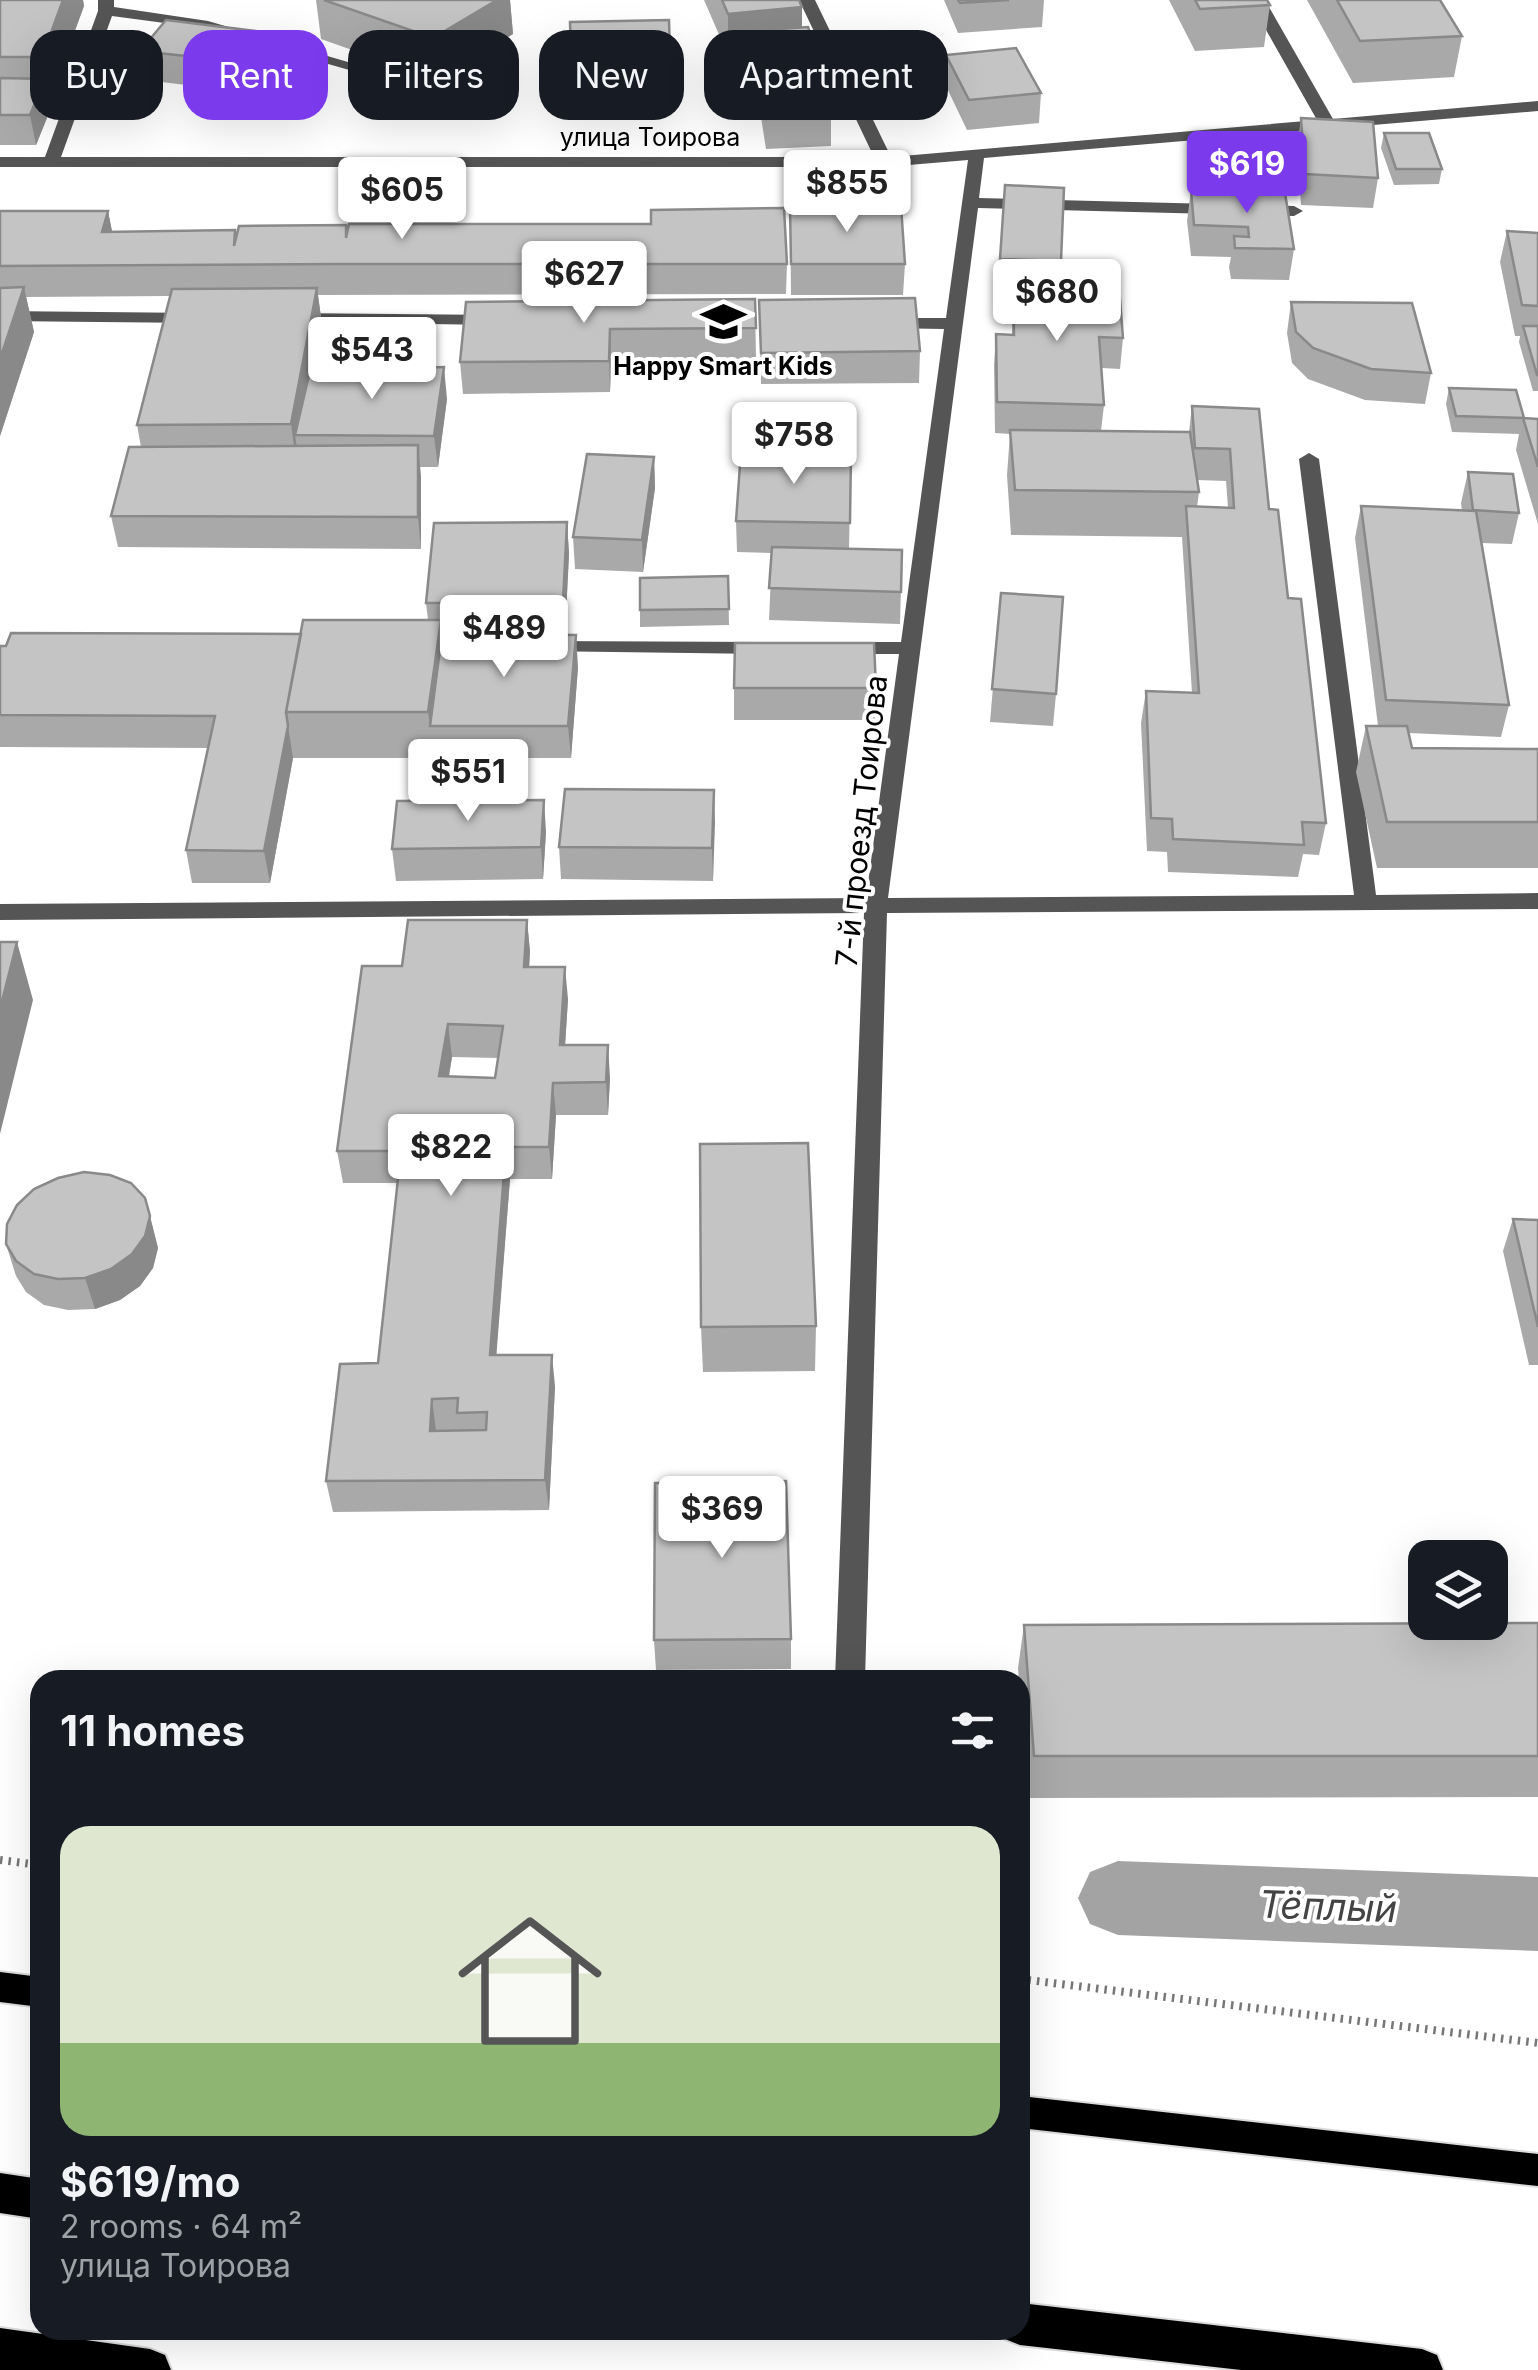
<!DOCTYPE html>
<meta charset="utf-8">
<style>
:root{--surface:#171b24;--page:#20242c;--text:#f1f3f6;--muted:#9ea1a6;--line:#363941;--accent:#7c3aed}
body{margin:0;font-family:Inter,sans-serif;background:var(--page);color:var(--text);height:100vh;display:flex;flex-direction:column;font-size:38px;white-space:nowrap}
*{box-sizing:border-box;margin:0}
p{font-size:32px;color:var(--muted)}
.icon{flex:none;width:55px;height:55px;fill:none;stroke:currentColor;stroke-width:2;stroke-linecap:round;stroke-linejoin:round}
.map{position:relative;flex:1;overflow:hidden}
.details{position:absolute;left:30px;top:1670px;width:1000px;height:670px;display:flex;flex-direction:column;background:var(--surface);border-radius:30px;box-shadow:0 10px 40px #0002}
.details>*{flex:none}
.hud{position:absolute;left:30px;top:30px;width:1000px;height:90px;display:flex;gap:20px}
.tools{position:absolute;left:1408px;top:1540px;display:grid;gap:20px}
.tools a{display:grid;place-items:center;width:100px;height:100px;border-radius:20px;background:var(--surface);box-shadow:0 10px 40px #0002;font-size:50px}
.price{position:absolute;translate:-50% -85px;padding:0 22px;border-radius:10px;background:#fff;color:#222;font-size:32px;line-height:65px;filter:drop-shadow(0 2px 5px #0008)}
.price::after{content:'';position:absolute;left:50%;top:60px;width:30px;height:22px;margin-left:-15px;background:inherit;clip-path:polygon(0 0,100% 0,50% 100%)}
.price.active{background:var(--accent);color:#fff}
ul{padding:0;list-style:none}
li{display:grid;align-content:center;gap:20px;height:530px;padding:0 30px}
li+li{border-top:2px solid var(--line)}
li span{display:grid;place-items:center;height:310px;border-radius:30px;color:#555}
li>.icon{margin-inline-start:auto}
span .icon{width:180px;height:180px;fill:#fffc;stroke-width:1}
li b{font-size:42px}
h2{display:flex;justify-content:space-between;align-items:center;height:120px;padding:0 30px;font-size:42px}
.pill{padding:0 35px;border-radius:30px;background:var(--surface);box-shadow:0 10px 40px #0002;font-size:35px;line-height:90px}
.pill.active{background:var(--accent);color:#fff}
.map>svg:first-child{display:block}
.lines{fill:none;stroke-linecap:round;stroke-linejoin:round}
.canal{fill:#a3a3a3;fill-rule:evenodd}
.major-casing{stroke:#dbdbdb;stroke-width:4}
.highway-casing{stroke:#dbdbdb;stroke-width:4}
.path{stroke:#777;stroke-width:8;stroke-dasharray:2.5 6;stroke-linecap:butt}
.minor{fill:#555;fill-rule:evenodd}
.major{fill:#000;fill-rule:evenodd}
.highway{fill:#000;fill-rule:evenodd}
.wall{fill:#a9a9a9;fill-rule:evenodd}
.shaded-wall{fill:#898989}
.building{fill:#c4c4c4;stroke:#898989;stroke-width:2.5;fill-rule:evenodd}
.labels{text-anchor:middle;dominant-baseline:central;stroke-width:8;stroke-linejoin:round;paint-order:stroke}
.far-street-label{font-size:25px;fill:#000;stroke:#fff}
.far-poi-label{font-size:25px;font-weight:bold;fill:#000;stroke:#fff}
.street-label{font-size:30px;fill:#000;stroke:#fff}
.near-water-label{font-size:38px;font-style:italic;fill:#444;stroke:#fff}
</style>
<div class="map">
<svg width="1538" height="2370" viewBox="0 0 1538 2370">
<rect width="100%" height="100%" fill="#fff"/>
<g class="lines">
<path class="canal" d="M 1118,1861 L 1538,1877 L 1538,1951 L 1118,1935 L 1090,1924 L 1078,1898 L 1090,1872 Z"/>
<defs>
<path id="major" d="M 0,1972 L 40,1977 L 40,2007 L 0,2002 Z
M 1020,2096 L 1538,2154 L 1538,2186 L 1020,2128 Z"/>
<path id="highway" d="M 0,2173 L 40,2179 L 40,2219 L 0,2213 Z
M 1020,2303 L 1422,2349 L 1437,2355 L 1443,2370 L 1241,2370 L 1020,2345 L 1005,2339 L 1002,2330 L 1020,2330 Z
M 0,2328 L 150,2349 L 165,2355 L 171,2370 L 0,2370 Z"/>
</defs>
<use href="#major" class="major-casing"/>
<use href="#highway" class="highway-casing"/>
<path class="path" d="M 0,1860 L 40,1865
M 1020,1979 L 1538,2043"/>
<path class="minor" d="M 98,0 L 114,0 L 114,7 L 208,21 L 440,89 L 426,92 L 202,28 L 112,16 L 61,157 L 874,157 L 799,0 L 815,0 L 891,157 L 1317,120 L 1249,0 L 1265,0 L 1333,119 L 1538,101 L 1538,111 L 984,158 L 979,198 L 1294,206 L 1303,211 L 1294,216 L 978,208 L 888,898 L 1354,895 L 1299,459 L 1309,453 L 1319,459 L 1376,895 L 1538,893 L 1538,909 L 887,913 L 865,1680 L 835,1680 L 864,913 L 0,920 L 0,904 L 866,898 L 899,654 L 840,654 L 830,648 L 840,642 L 901,642 L 944,329 L 884,328 L 875,323 L 884,318 L 946,318 L 968,160 L 885,167 L 0,167 L 0,157 L 45,157 L 98,11 Z
M 0,311 L 199,313 L 208,318 L 199,323 L 0,321 Z
M 289,313 L 499,315 L 508,320 L 499,325 L 283,322 L 280,318 Z
M 545,641 L 765,642 L 775,648 L 765,654 L 538,651 L 535,647 L 538,643 Z"/>
<use href="#major" class="major"/>
<use href="#highway" class="highway"/>
</g>
<path class="wall" d="M 0,0 L 83,0 L 84,6 L 49,99 L 51,108 L 36,145 L 0,145 Z
M 316,0 L 510,0 L 513,34 L 437,80 L 321,39 Z
M 704,0 L 799,0 L 802,28 L 820,64 L 820,71 L 831,116 L 831,146 L 766,149 L 758,98 L 735,100 L 724,62 L 724,46 Z
M 944,0 L 1044,0 L 1042,27 L 958,33 Z
M 1169,0 L 1267,0 L 1270,5 L 1264,47 L 1195,51 Z
M 1307,0 L 1440,0 L 1462,36 L 1454,77 L 1353,83 Z
M 669,20 L 671,83 L 572,85 L 571,56 Z
M 140,51 L 259,60 L 236,91 L 145,80 Z
M 946,55 L 1041,93 L 1039,123 L 967,130 L 945,84 Z
M 318,75 L 320,90 L 305,119 L 257,116 L 255,101 Z
M 1301,118 L 1378,178 L 1373,208 L 1301,205 L 1297,148 Z
M 1384,133 L 1442,169 L 1439,184 L 1394,185 L 1381,148 Z
M 1005,185 L 1061,261 L 1060,277 L 1104,286 L 1123,338 L 1120,369 L 1102,368 L 1104,405 L 1101,431 L 1189,432 L 1192,406 L 1259,409 L 1269,509 L 1288,598 L 1326,823 L 1319,855 L 1303,854 L 1298,877 L 1168,872 L 1167,852 L 1147,851 L 1141,723 L 1146,691 L 1192,693 L 1182,537 L 1011,535 L 1007,475 L 1010,434 L 995,433 L 994,365 L 996,334 L 1012,335 L 1013,290 L 998,289 ZM 1197,480 L 1226,481 L 1228,508 L 1197,507 L 1199,492 Z
M 1191,190 L 1294,249 L 1289,280 L 1231,279 L 1229,267 L 1231,257 L 1191,256 L 1187,221 Z
M 790,206 L 905,264 L 903,295 L 791,295 Z
M 0,211 L 108,211 L 112,232 L 236,236 L 347,233 L 787,264 L 786,294 L 318,295 L 323,332 L 316,370 L 447,399 L 438,467 L 420,467 L 421,549 L 118,547 L 111,516 L 141,447 L 137,425 L 170,296 L 26,297 L 34,332 L 0,436 Z
M 1507,231 L 1538,233 L 1538,391 L 1533,391 L 1519,342 L 1520,336 L 1515,336 L 1500,262 Z
M 755,299 L 756,359 L 611,360 L 610,392 L 463,394 L 460,362 L 466,302 Z
M 759,300 L 920,351 L 919,383 L 761,384 Z
M 1291,302 L 1431,373 L 1425,404 L 1365,400 L 1308,379 L 1292,363 L 1287,333 Z
M 1449,388 L 1524,418 L 1538,419 L 1538,524 L 1516,450 L 1519,434 L 1452,432 L 1446,404 Z
M 851,453 L 849,549 L 902,550 L 900,624 L 769,620 L 772,553 L 737,552 L 736,521 Z
M 654,457 L 655,488 L 643,572 L 575,569 L 573,537 Z
M 1468,472 L 1519,513 L 1512,544 L 1481,543 L 1509,705 L 1501,737 L 1409,733 L 1412,748 L 1538,749 L 1538,868 L 1377,868 L 1356,772 L 1366,726 L 1378,726 L 1355,538 L 1361,506 L 1462,511 L 1461,503 Z
M 567,522 L 569,554 L 565,634 L 509,634 L 578,667 L 571,758 L 293,758 L 270,883 L 192,883 L 186,850 L 208,748 L 0,747 L 0,646 L 301,634 L 428,620 L 426,603 Z
M 728,576 L 729,625 L 640,627 L 640,610 Z
M 1001,593 L 1056,694 L 1053,726 L 990,722 Z
M 734,688 L 876,688 L 875,720 L 734,720 Z
M 714,790 L 713,881 L 561,879 L 559,847 Z
M 546,832 L 543,879 L 396,881 L 392,849 Z
M 527,920 L 530,952 L 529,967 L 568,999 L 565,1045 L 610,1078 L 608,1115 L 556,1115 L 552,1179 L 510,1179 L 496,1355 L 555,1386 L 549,1510 L 333,1512 L 326,1481 L 378,1363 L 397,1183 L 343,1183 L 337,1151 L 402,966 ZM 452,1057 L 498,1058 L 495,1078 L 449,1077 Z
M 145,1198 L 158,1248 L 153,1268 L 140,1286 L 120,1300 L 95,1309 L 68,1310 L 44,1305 L 26,1292 L 16,1276 L 6,1244 Z
M 1513,1219 L 1538,1220 L 1538,1365 L 1529,1365 L 1503,1251 Z
M 816,1326 L 815,1371 L 703,1372 L 701,1327 Z
M 1538,1623 L 1538,1797 L 1028,1798 L 1018,1668 L 1024,1625 Z
M 791,1639 L 791,1669 L 656,1670 L 654,1640 Z"/>
<path class="shaded-wall" d="M 63,0 L 83,0 L 84,6 L 50,99 L 42,57 Z
M 497,0 L 510,0 L 513,34 L 437,80 L 433,38 Z
M 802,7 L 802,48 L 728,48 L 728,14 Z
M 255,31 L 259,60 L 236,91 L 231,61 Z
M 318,75 L 320,90 L 305,119 L 302,104 Z
M 45,79 L 51,108 L 36,145 L 30,115 Z
M 108,211 L 114,241 L 102,232 Z
M 24,287 L 34,332 L 0,436 L 0,359 Z
M 317,288 L 323,332 L 304,435 L 295,435 L 299,460 L 297,469 L 291,424 Z
M 610,329 L 611,360 L 610,392 L 609,361 Z
M 444,367 L 447,399 L 438,467 L 434,436 Z
M 418,445 L 421,476 L 421,549 L 418,517 Z
M 654,457 L 655,488 L 643,572 L 642,540 Z
M 567,522 L 569,554 L 565,634 L 563,602 Z
M 441,620 L 446,666 L 430,726 L 428,712 Z
M 576,635 L 578,667 L 571,758 L 568,726 Z
M 288,726 L 293,758 L 270,883 L 264,851 Z
M 714,790 L 715,823 L 713,881 L 712,848 Z
M 544,800 L 546,832 L 543,879 L 541,847 Z
M 527,920 L 530,952 L 527,999 L 524,967 Z
M 17,942 L 33,1000 L 0,1134 L 0,1009 Z
M 565,967 L 568,999 L 563,1078 L 560,1045 Z
M 448,1024 L 452,1057 L 443,1108 L 439,1076 Z
M 608,1045 L 610,1078 L 608,1115 L 606,1082 Z
M 553,1083 L 556,1115 L 552,1179 L 549,1147 Z
M 506,1147 L 510,1179 L 494,1386 L 490,1355 Z
M 150,1216 L 158,1248 L 153,1268 L 140,1286 L 120,1300 L 95,1309 L 85,1278 Z
M 552,1355 L 555,1386 L 549,1510 L 545,1480 Z
M 432,1399 L 436,1431 L 430,1431 Z"/>
<path class="building" d="M 0,0 L 63,0 L 42,57 L 0,57 Z
M 324,0 L 497,0 L 433,38 Z
M 722,0 L 799,0 L 802,7 L 728,14 Z
M 958,0 L 1009,0 L 960,3 Z
M 1195,0 L 1267,0 L 1270,5 L 1200,9 Z
M 1337,0 L 1440,0 L 1462,36 L 1360,41 Z
M 166,20 L 255,31 L 231,61 L 140,51 Z
M 669,20 L 670,54 L 571,56 L 570,22 Z
M 808,27 L 820,64 L 735,70 L 724,33 Z
M 1016,48 L 1041,93 L 969,100 L 946,55 Z
M 270,71 L 318,75 L 302,104 L 255,101 Z
M 823,71 L 831,116 L 766,119 L 758,73 Z
M 0,78 L 45,79 L 30,115 L 0,115 Z
M 1301,118 L 1373,122 L 1378,178 L 1305,174 Z
M 1384,133 L 1429,133 L 1442,169 L 1396,169 Z
M 1005,185 L 1064,188 L 1061,261 L 1000,259 Z
M 1191,190 L 1285,193 L 1294,249 L 1235,248 L 1234,236 L 1249,237 L 1248,227 L 1194,225 Z
M 790,206 L 901,206 L 905,264 L 791,264 Z
M 784,208 L 787,264 L 340,264 L 0,266 L 0,211 L 108,211 L 102,232 L 235,230 L 234,246 L 239,226 L 346,225 L 346,238 L 349,224 L 651,224 L 651,210 Z
M 1507,231 L 1538,233 L 1538,306 L 1522,305 Z
M 1037,276 L 1103,278 L 1104,286 L 1038,285 Z
M 1013,284 L 1119,287 L 1123,338 L 1099,337 L 1104,405 L 997,402 L 996,334 L 1014,335 Z
M 24,287 L 0,359 L 0,288 Z
M 317,288 L 291,424 L 137,425 L 172,289 Z
M 915,298 L 920,351 L 761,353 L 759,300 Z
M 755,299 L 756,328 L 610,329 L 609,361 L 460,362 L 466,302 Z
M 1291,302 L 1412,303 L 1431,373 L 1371,369 L 1313,348 L 1296,332 Z
M 1523,326 L 1538,326 L 1538,375 L 1537,375 Z
M 444,367 L 434,436 L 295,435 L 310,371 Z
M 1449,388 L 1516,390 L 1524,418 L 1456,416 Z
M 1192,406 L 1259,409 L 1269,509 L 1278,510 L 1288,598 L 1301,599 L 1326,823 L 1302,822 L 1304,845 L 1173,839 L 1172,819 L 1151,818 L 1146,691 L 1199,693 L 1186,506 L 1234,508 L 1230,449 L 1195,448 Z
M 1523,418 L 1538,419 L 1538,467 Z
M 1010,430 L 1190,432 L 1199,492 L 1015,490 Z
M 418,445 L 418,517 L 111,516 L 129,447 Z
M 741,451 L 851,453 L 850,523 L 736,521 Z
M 587,454 L 654,457 L 642,540 L 573,537 Z
M 1468,472 L 1513,474 L 1519,513 L 1473,510 Z
M 1361,506 L 1476,511 L 1509,705 L 1386,700 Z
M 567,522 L 563,602 L 426,603 L 434,523 Z
M 772,547 L 902,550 L 901,592 L 769,588 Z
M 728,576 L 729,609 L 640,610 L 640,578 Z
M 1001,593 L 1063,597 L 1056,694 L 992,689 Z
M 303,620 L 441,620 L 428,712 L 286,712 Z
M 11,633 L 301,634 L 286,712 L 288,726 L 264,851 L 186,850 L 215,716 L 0,715 L 0,646 L 6,646 Z
M 442,634 L 576,635 L 568,726 L 430,726 Z
M 735,643 L 874,643 L 876,688 L 734,688 Z
M 1366,726 L 1407,726 L 1412,748 L 1538,749 L 1538,822 L 1387,822 Z
M 565,789 L 714,790 L 712,848 L 559,847 Z
M 544,800 L 541,847 L 392,849 L 397,801 Z
M 408,920 L 527,920 L 524,967 L 565,967 L 560,1045 L 608,1045 L 606,1082 L 553,1083 L 549,1147 L 506,1147 L 490,1355 L 552,1355 L 545,1480 L 326,1481 L 340,1364 L 378,1363 L 401,1151 L 337,1151 L 362,966 L 402,966 ZM 448,1024 L 503,1026 L 495,1078 L 439,1076 ZM 458,1398 L 457,1413 L 487,1412 L 486,1430 L 430,1431 L 432,1399 Z
M 0,942 L 17,942 L 0,1009 Z
M 808,1143 L 816,1326 L 701,1327 L 700,1144 Z
M 84,1172 L 110,1175 L 131,1183 L 145,1198 L 150,1216 L 145,1236 L 132,1254 L 111,1269 L 85,1278 L 58,1279 L 34,1274 L 16,1261 L 6,1244 L 7,1224 L 17,1205 L 34,1189 L 58,1178 Z
M 1513,1219 L 1538,1220 L 1538,1327 Z
M 786,1481 L 791,1639 L 654,1640 L 655,1483 Z
M 1538,1623 L 1538,1756 L 1034,1756 L 1024,1625 Z"/>
<defs>
<symbol id="school-bare" viewBox="-9 -9 18 18"><path d="M0-5L7-2L0 1L-7-2ZM-4 1L0 2.5L4 1V4Q0 6-4 4Z" fill="#000" stroke="#fff" stroke-width="2.5" paint-order="stroke"/></symbol>
</defs>
<g fill-rule="evenodd">
<use href="#school-bare" x="692" y="290" width="63" height="63"/>
</g>
<g class="labels">
<g class="far-street-label">
<text x="650" y="137">улица Тоирова</text>
</g>
<g class="far-poi-label">
<text x="723" y="366">Happy Smart Kids</text>
</g>
<g class="street-label">
<text transform="translate(861 821) rotate(-84)">7-й проезд Тоирова</text>
</g>
<g class="near-water-label">
<text transform="translate(1328 1906) rotate(2)">Тёплый</text>
</g>
</g>
</svg>
<div class="tools">
<a><svg class="icon" aria-label="layers" viewBox="0 0 24 24"><path d="M12 4l9 5-9 5-9-5zM3 14l9 5 9-5"/></svg></a>
</div>
<b class="price active" style="left:1247px;top:216px">$619</b>
<b class="price" style="left:847px;top:235px">$855</b>
<b class="price" style="left:402px;top:242px">$605</b>
<b class="price" style="left:584px;top:326px">$627</b>
<b class="price" style="left:1057px;top:344px">$680</b>
<b class="price" style="left:372px;top:402px">$543</b>
<b class="price" style="left:794px;top:487px">$758</b>
<b class="price" style="left:504px;top:680px">$489</b>
<b class="price" style="left:468px;top:824px">$551</b>
<b class="price" style="left:451px;top:1199px">$822</b>
<b class="price" style="left:722px;top:1561px">$369</b>
<div class="hud">
<a class="pill">Buy</a>
<a class="pill active">Rent</a>
<a class="pill">Filters</a>
<a class="pill">New</a>
<a class="pill">Apartment</a>
</div>
<section class="details">
<h2>11 homes<svg class="icon" aria-label="filters" viewBox="0 0 24 24"><path d="M4 7h16M4 17h16"/><circle cx="9" cy="7" r="2"/><circle cx="15" cy="17" r="2"/></svg></h2>
<ul>
<li><span style="background:linear-gradient(#dfe7d0 70%,#8fb573 0)"><svg class="icon" aria-label="home" viewBox="0 0 24 24"><path d="M3 11l9-7 9 7M6 9v11h12V9"/></svg></span><div><b>$619/mo</b><p>2 rooms · 64 m²</p><p>улица Тоирова</p></div></li>
</ul>
</section>
</div>
